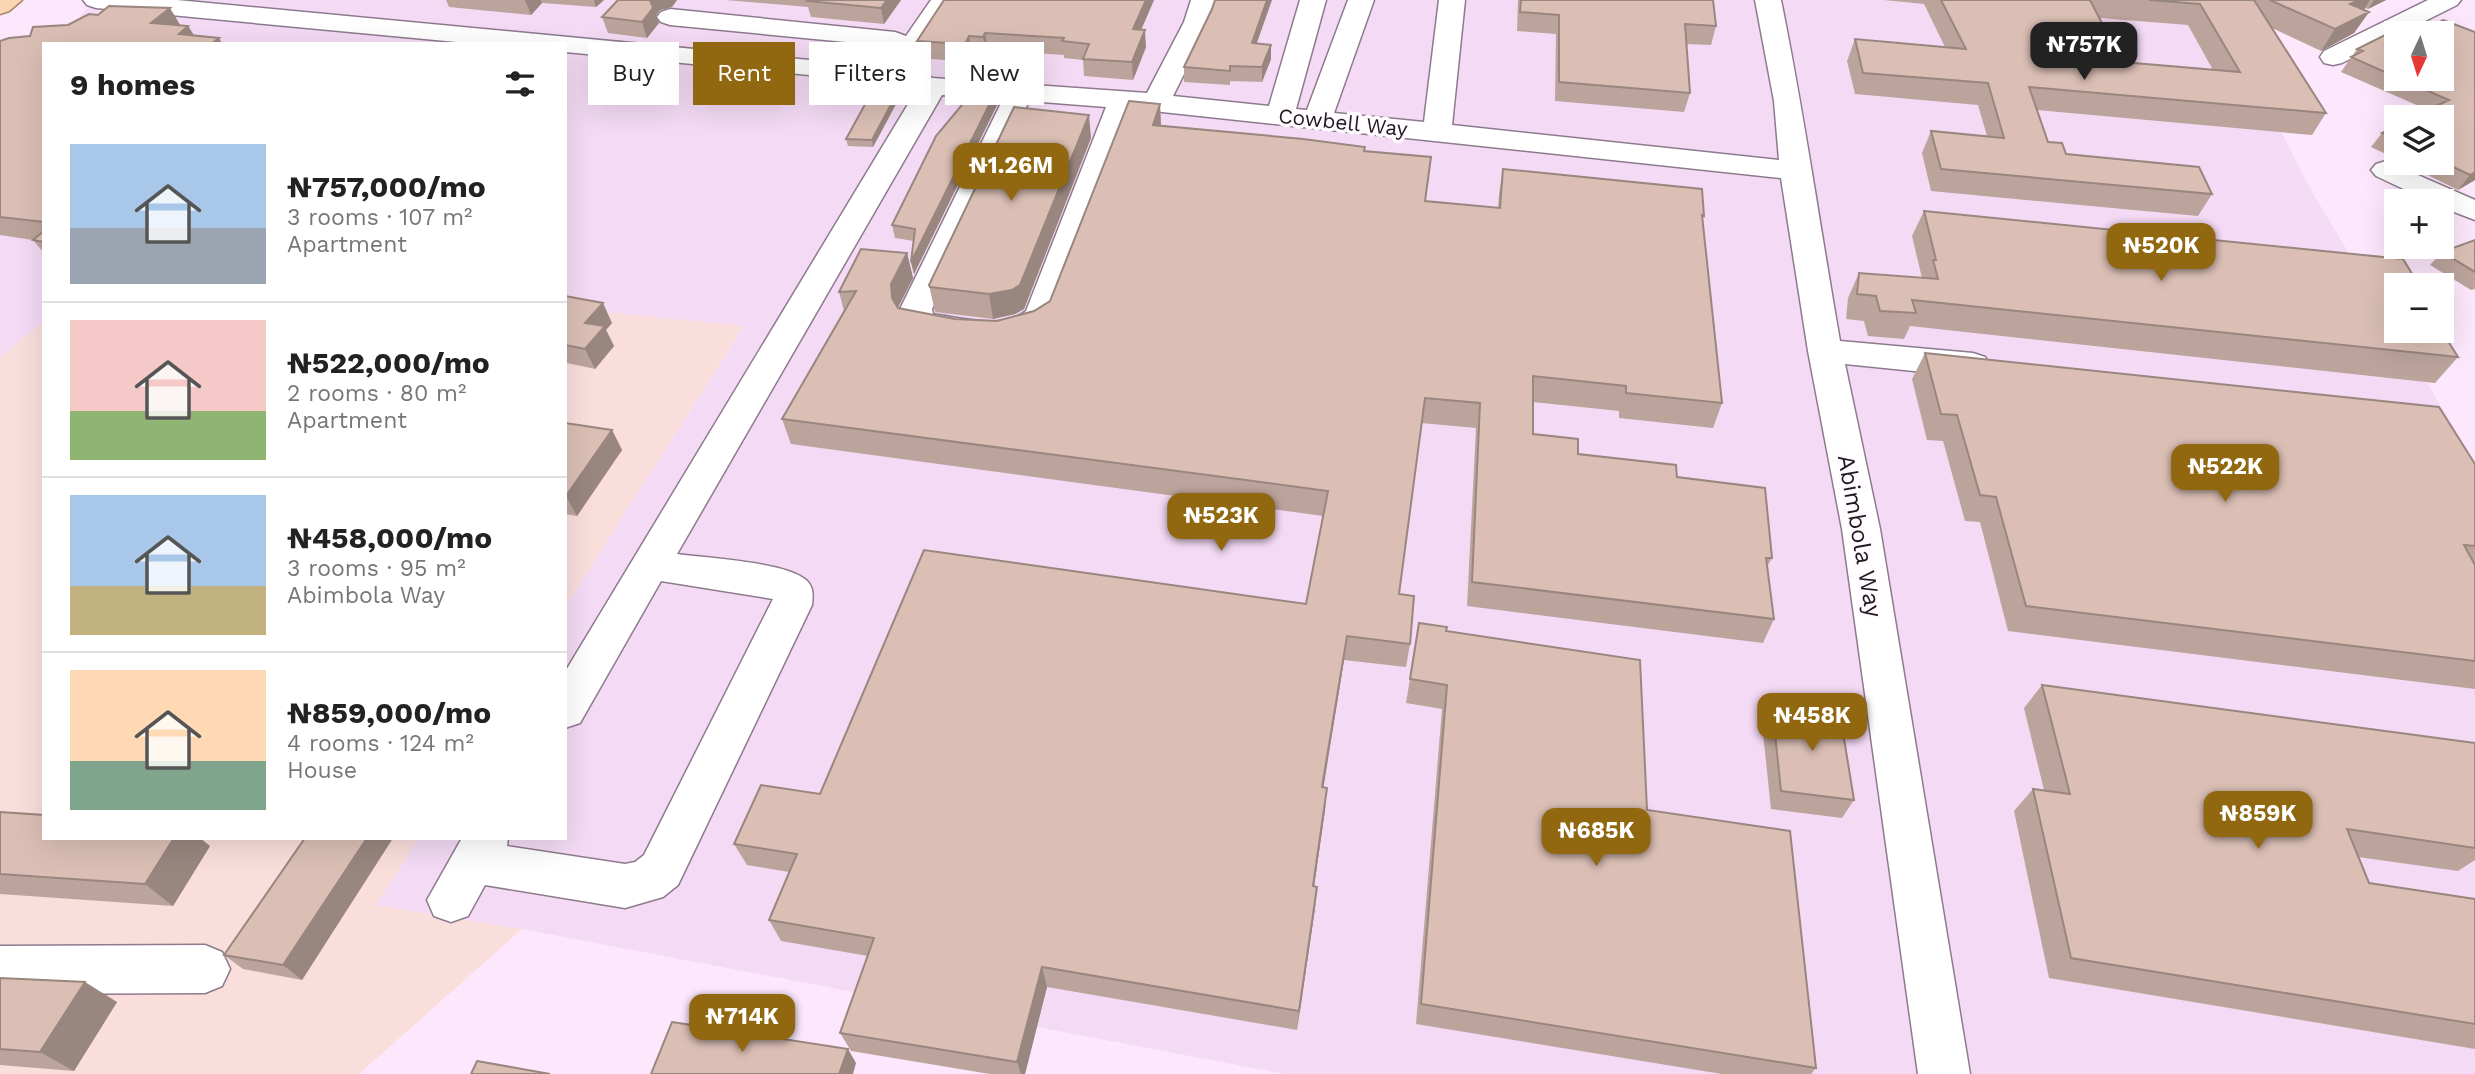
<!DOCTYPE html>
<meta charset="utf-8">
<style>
:root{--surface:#fff;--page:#f6f6f6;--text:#222;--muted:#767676;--line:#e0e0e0;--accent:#91670f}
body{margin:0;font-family:"Work Sans",sans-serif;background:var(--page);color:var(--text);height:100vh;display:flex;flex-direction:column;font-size:26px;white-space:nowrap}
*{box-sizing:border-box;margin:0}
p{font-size:23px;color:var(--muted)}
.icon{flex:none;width:38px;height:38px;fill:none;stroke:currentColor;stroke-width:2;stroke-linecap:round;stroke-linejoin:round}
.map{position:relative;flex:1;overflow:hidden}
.details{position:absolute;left:42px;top:42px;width:525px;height:798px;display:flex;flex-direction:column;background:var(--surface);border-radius:0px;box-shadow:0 7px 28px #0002}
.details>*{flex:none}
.banner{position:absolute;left:588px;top:42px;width:665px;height:63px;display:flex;gap:14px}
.needle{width:46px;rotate:184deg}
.fabs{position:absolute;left:2384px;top:21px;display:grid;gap:14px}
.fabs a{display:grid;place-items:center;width:70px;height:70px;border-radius:0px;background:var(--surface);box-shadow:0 7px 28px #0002;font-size:35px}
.price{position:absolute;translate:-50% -60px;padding:0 16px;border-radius:14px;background:var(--accent);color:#fff;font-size:23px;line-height:46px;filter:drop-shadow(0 2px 4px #0008)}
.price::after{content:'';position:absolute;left:50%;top:42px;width:21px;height:16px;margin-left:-10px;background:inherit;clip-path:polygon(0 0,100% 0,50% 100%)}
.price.current{background:#222;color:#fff}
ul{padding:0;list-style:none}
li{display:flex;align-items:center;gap:21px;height:175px;padding:0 28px}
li+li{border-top:2px solid var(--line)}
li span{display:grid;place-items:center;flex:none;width:196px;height:140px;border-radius:0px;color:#555}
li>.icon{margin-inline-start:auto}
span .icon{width:84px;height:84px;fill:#fffc;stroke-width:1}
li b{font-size:30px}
h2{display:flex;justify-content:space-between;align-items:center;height:84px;padding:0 28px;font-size:30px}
.chip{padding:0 24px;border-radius:0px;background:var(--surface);box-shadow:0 7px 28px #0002;font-size:24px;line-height:63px}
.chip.current{background:var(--accent);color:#fff}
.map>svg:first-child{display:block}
.built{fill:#f4daf4}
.education{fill:#f9dedc}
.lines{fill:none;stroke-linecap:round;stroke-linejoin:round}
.minor-casing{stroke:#8d7b8d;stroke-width:3}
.major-casing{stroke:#ac845f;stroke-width:3}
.minor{fill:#fff;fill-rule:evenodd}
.major{fill:#fad7b3;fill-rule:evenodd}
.wall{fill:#bca49c;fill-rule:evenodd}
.shaded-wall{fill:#99867f}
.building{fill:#dbbfb5;stroke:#99867f;stroke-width:2}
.labels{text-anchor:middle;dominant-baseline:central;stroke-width:7;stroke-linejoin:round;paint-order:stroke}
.far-street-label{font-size:21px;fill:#201920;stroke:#fffbff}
.street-label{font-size:24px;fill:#201920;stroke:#fffbff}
</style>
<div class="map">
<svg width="2475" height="1074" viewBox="0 0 2475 1074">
<rect width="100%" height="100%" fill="#fce7fc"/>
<path class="built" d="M 96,0 L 2214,0 L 2312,192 L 2475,463 L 2475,1074 L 1285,1074 L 522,929 L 376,905 L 419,838 L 565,838 L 565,607 L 744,327 L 565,308 L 565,44 L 44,44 L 44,321 L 0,357 L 0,44 L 70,26 Z"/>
<path class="education" d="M 565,308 L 744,326 L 565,607 Z
M 44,321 L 44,838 L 419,838 L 376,905 L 522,929 L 359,1074 L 0,1074 L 0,357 Z"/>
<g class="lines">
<defs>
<path id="minor" d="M 83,0 L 177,0 L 884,67 L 898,47 L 670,25 L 661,22 L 657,17 L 661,12 L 670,9 L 895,32 L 906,36 L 931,0 L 957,0 L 907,72 L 933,78 L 1147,93 L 1184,22 L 1191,0 L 1217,0 L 1210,22 L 1173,96 L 1269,106 L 1300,0 L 1326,0 L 1296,109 L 1307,110 L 1348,0 L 1374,0 L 1334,113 L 1424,122 L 1439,0 L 1465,0 L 1452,125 L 1779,160 L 1774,101 L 1755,0 L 1781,0 C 1804,113 1820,227 1840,341 L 1973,353 L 1985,357 L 1990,365 L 1985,373 L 1973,377 L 1845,364 L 1880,529 L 1970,1074 L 1918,1074 L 1842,529 L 1808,351 L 1781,178 L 1134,109 L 1052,324 C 1016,356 948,341 905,330 L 900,322 L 900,309 L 1003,99 L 942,95 L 677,554 C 707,558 785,562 806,580 C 814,587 813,596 812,605 L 678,885 L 663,897 L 625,908 L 485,885 L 468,916 L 451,922 L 434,916 L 427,900 L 462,838 L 508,838 L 507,846 L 625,864 L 635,862 L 644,855 L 773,599 L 661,581 L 580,723 L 565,728 L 565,672 L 916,91 L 872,81 L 565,52 L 565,44 L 478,44 L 96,8 L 87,5 ZM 1029,101 L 1106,107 L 1026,311 C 1003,330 960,318 933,314 L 932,309 Z
M 2428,0 L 2461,0 L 2457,5 L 2401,33 L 2396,33 L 2396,36 L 2342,63 L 2333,65 L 2324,63 L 2320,57 L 2324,51 Z
M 2386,161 L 2475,200 L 2475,220 L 2441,207 L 2441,201 L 2429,201 L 2376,176 L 2371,170 L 2376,164 Z
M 205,945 L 222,952 L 230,969 L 222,986 L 205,993 L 0,994 L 0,946 Z"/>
<path id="major" d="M 0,0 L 22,0 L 9,11 L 0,14 Z"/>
</defs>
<use href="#minor" class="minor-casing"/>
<use href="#major" class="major-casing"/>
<use href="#minor" class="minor"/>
<use href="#major" class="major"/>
</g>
<path class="wall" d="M 446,0 L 604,0 L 596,7 L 542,3 L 531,15 L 449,7 Z
M 618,0 L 677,0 L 672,7 L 660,10 L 656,15 L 659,23 L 647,38 L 608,33 L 602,17 Z
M 725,0 L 901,0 L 884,24 L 811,17 L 808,7 Z
M 1154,0 L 1141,30 L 1146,47 L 1133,80 L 1084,76 L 1083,60 L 1064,58 L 1064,55 L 988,50 L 986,54 L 972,53 L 967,62 L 920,58 L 917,41 Z
M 1518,0 L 1713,0 L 1716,26 L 1711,45 L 1686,44 L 1690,93 L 1684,112 L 1555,101 L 1556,34 L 1517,31 Z
M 1884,0 L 2386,0 L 2368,9 L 2365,8 L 2363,10 L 2369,12 L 2354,33 L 2321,51 L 2272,28 L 2326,113 L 2312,135 L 2037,110 L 2048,142 L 2066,154 L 2212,194 L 2198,216 L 1931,191 L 1922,153 L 1931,131 L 1987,136 L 1978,105 L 1855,94 L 1847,61 L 1855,39 L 1945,47 L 1924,4 ZM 2100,18 L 2188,25 L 2213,70 L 2122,62 Z
M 68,25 L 188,26 L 194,35 L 219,38 L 222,44 L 44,44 L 44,253 L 33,240 L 0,235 L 0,41 L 30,36 Z
M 2396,33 L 2396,79 L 2441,79 L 2475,180 L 2458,190 L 2403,163 L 2441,163 L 2441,117 L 2428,110 L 2341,72 L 2357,49 Z
M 1257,43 L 1271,45 L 1271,59 L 1262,82 L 1230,81 L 1230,85 L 1184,82 L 1184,67 Z
M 902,84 L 903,91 L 873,147 L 848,146 L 846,139 Z
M 999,101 L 914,274 L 911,262 L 914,241 L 895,238 L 892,225 Z
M 1160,104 L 1161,125 L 1365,151 L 1425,201 L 1498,208 L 1499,194 L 1503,169 L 1704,216 L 1702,221 L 1722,403 L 1713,428 L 1619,418 L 1619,411 L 1533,402 L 1533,434 L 1578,454 L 1677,477 L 1772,558 L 1767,567 L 1774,619 L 1763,643 L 1467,606 L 1476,428 L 1421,423 L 1399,594 L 1410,644 L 1406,667 L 1344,660 L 1323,787 L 1325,810 L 1314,887 L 1315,908 L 1297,1030 L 1047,987 L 1025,1074 L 990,1074 L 851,1051 L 840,1033 L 868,956 L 781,941 L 769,920 L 789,872 L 747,865 L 734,844 L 820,794 L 1306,604 L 1323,516 L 791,444 L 782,419 L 844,311 L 839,292 L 907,253 L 913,278 L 898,308 L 955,319 L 997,321 L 1034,311 L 1050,301 Z
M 2396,126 L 2396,159 L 2371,147 L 2382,133 Z
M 1091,138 L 1024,309 L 1015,314 L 993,319 L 935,312 L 929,285 Z
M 1924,211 L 2396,285 L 2458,357 L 2435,383 L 1910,326 L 1904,339 L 1868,336 L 1864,321 L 1846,319 L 1848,298 L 1859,273 L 1922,278 L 1912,236 Z
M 2475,240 L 2475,289 L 2471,290 L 2430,265 L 2442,252 Z
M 565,296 L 612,323 L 606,330 L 614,346 L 595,369 L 567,363 L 565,365 Z
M 1925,353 L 2475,464 L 2475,689 L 2008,631 L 1980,522 L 1965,521 L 1943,441 L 1927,440 L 1912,379 Z
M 565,423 L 612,430 L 622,450 L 577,516 L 565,514 Z
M 1419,623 L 1446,631 L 1647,810 L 1816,1068 L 1811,1074 L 1722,1074 L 1416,1024 L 1442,709 L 1406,703 Z
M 2042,685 L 2475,743 L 2475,860 L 2458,871 L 2358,857 L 2369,883 L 2475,899 L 2475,1049 L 2049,978 L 2014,811 L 2033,789 L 2044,790 L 2024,708 Z
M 1772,705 L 1854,800 L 1842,818 L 1771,809 L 1762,724 Z
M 0,812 L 210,846 L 173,906 L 0,894 Z
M 305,838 L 393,838 L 302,980 L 243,969 L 224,955 Z
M 0,978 L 117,1002 L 74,1071 L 0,1065 Z"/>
<path class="shaded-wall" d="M 525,0 L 541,0 L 542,3 L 531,15 Z
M 594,0 L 604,0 L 596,7 Z
M 650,0 L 677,0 L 672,7 L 660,10 L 656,15 L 659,23 L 647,38 L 642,22 Z
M 887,0 L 901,0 L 884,24 L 881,8 Z
M 1146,0 L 1154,0 L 1134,46 L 1133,29 Z
M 1267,0 L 1272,0 L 1252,57 L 1252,43 Z
M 2359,0 L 2370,0 L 2362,13 L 2350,4 Z
M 2374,0 L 2386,0 L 2368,9 Z
M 170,8 L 182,28 L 151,23 Z
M 2369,12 L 2354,33 L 2321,51 L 2335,29 Z
M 188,26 L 199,44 L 179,34 Z
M 1145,30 L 1146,47 L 1133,80 L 1132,62 Z
M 985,33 L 988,50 L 986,54 L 983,37 Z
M 969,36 L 972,53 L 967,62 L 965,44 Z
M 219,38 L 222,44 L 211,44 Z
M 1271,45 L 1271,59 L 1262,82 L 1262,67 Z
M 902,84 L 903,91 L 873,147 L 872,140 Z
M 997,89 L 999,101 L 914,274 L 911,262 Z
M 1160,104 L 1161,128 L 1153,125 Z
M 1089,115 L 1091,138 L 1024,309 L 1015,314 L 993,319 L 989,294 Z
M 2475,172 L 2475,180 L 2458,190 L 2470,175 Z
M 907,253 L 913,278 L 897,309 L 892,298 L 891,284 Z
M 603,303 L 612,323 L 606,330 L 614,346 L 595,369 L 585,349 L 585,323 Z
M 612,430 L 622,450 L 577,516 L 566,496 Z
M 1347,636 L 1344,660 L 1320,809 L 1322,787 Z
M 1327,788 L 1325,810 L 1311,907 L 1313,886 Z
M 174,838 L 200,838 L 210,846 L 173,906 L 145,884 Z
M 367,838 L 393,838 L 302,980 L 283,965 Z
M 1317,887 L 1315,908 L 1297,1030 L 1299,1011 Z
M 1042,967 L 1047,987 L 1025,1074 L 1021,1074 L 1017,1062 Z
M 85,982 L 117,1002 L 74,1071 L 40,1052 Z
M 848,1049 L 856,1063 L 853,1074 L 839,1074 Z"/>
<path class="building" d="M 618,0 L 650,0 L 653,8 L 642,22 L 602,17 Z
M 808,0 L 887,0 L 881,8 L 807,1 Z
M 944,0 L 1146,0 L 1133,29 L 1145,30 L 1132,62 L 1083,59 L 1089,44 L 1062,41 L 1064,38 L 985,33 L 983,37 L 969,36 L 965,44 L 917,41 Z
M 1215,0 L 1267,0 L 1252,43 L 1271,45 L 1262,67 L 1230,66 L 1230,71 L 1184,67 L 1212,9 Z
M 1521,0 L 1713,0 L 1716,26 L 1685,24 L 1690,93 L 1559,82 L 1559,15 L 1520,12 Z
M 1941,0 L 2090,0 L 2122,62 L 2240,72 L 2200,4 L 2149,0 L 2254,0 L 2326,113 L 2029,87 L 2048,142 L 2062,143 L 2066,154 L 2199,167 L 2212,194 L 1941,169 L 1931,131 L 2004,138 L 1988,83 L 1863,73 L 1855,39 L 1966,49 Z
M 2270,0 L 2359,0 L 2350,4 L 2369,12 L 2335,29 Z
M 109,6 L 170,8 L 151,23 L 188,26 L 179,34 L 219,38 L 211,44 L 44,44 L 44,222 L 0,217 L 0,41 L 9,38 L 30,36 L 33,27 L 68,25 L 89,14 L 98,15 Z
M 2443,20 L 2475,32 L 2475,172 L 2470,175 L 2441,161 L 2441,117 L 2413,117 L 2449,100 L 2400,79 L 2441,79 L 2441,33 L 2422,33 Z
M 2393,31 L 2398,33 L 2396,33 L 2396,77 L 2351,57 L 2363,51 L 2357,49 Z
M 879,79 L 902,84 L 872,140 L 846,139 Z
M 976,88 L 997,89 L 911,262 L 915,229 L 892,225 L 936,136 Z
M 1129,101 L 1160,104 L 1153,125 L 1303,139 L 1365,147 L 1364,151 L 1431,157 L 1425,201 L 1500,208 L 1503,169 L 1702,189 L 1704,216 L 1702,215 L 1722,403 L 1626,393 L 1626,386 L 1533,376 L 1533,434 L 1578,439 L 1578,454 L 1676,465 L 1677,477 L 1765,488 L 1772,558 L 1766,558 L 1774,619 L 1472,582 L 1480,403 L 1425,398 L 1399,594 L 1414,596 L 1410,644 L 1347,636 L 1322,787 L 1327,788 L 1313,886 L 1317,887 L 1299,1011 L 1042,967 L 1017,1062 L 840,1033 L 874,938 L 769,920 L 797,854 L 734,844 L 761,785 L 820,794 L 924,550 L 1306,604 L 1328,491 L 782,419 L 856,291 L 839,292 L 861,249 L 907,253 L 891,284 L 892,298 L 898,308 L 955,319 L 997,321 L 1034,311 L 1050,301 Z
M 1014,107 L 1089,115 L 1020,285 L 1012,290 L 989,294 L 930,287 L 929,285 Z
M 2396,126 L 2396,139 L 2382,133 Z
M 1924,211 L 2403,259 L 2419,285 L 2396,285 L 2396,331 L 2441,331 L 2441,330 L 2458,357 L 1912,300 L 1916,313 L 1880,311 L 1876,296 L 1857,294 L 1859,273 L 1938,279 L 1933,260 L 1936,260 Z
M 44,231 L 44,242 L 33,240 Z
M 2475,240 L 2475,272 L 2442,252 Z
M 565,296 L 603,303 L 585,323 L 605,326 L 585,349 L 565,345 Z
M 1925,353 L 2439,407 L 2475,464 L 2475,546 L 2464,545 L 2475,565 L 2475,661 L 2026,606 L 1996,497 L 1980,495 L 1957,415 L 1941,414 Z
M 565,423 L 612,430 L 566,496 L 565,496 Z
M 1419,623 L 1447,627 L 1446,631 L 1640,660 L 1647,810 L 1790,831 L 1816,1068 L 1421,1004 L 1447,685 L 1410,679 Z
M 2042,685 L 2475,743 L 2475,848 L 2347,829 L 2369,883 L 2475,899 L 2475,1024 L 2071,958 L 2033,789 L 2070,794 Z
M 1772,705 L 1840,714 L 1854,800 L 1781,791 Z
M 0,812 L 44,815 L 44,838 L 174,838 L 145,884 L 0,874 Z
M 305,838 L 367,838 L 283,965 L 224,955 Z
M 0,978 L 85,982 L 40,1052 L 0,1049 Z
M 672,1022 L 848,1049 L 839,1074 L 651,1074 Z
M 477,1061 L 550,1074 L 471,1074 Z"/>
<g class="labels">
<g class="far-street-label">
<text transform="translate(1343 122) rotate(6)">Cowbell Way</text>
</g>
<g class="street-label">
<text transform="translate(1860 536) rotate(80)">Abimbola Way</text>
</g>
</g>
</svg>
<div class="fabs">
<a><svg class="needle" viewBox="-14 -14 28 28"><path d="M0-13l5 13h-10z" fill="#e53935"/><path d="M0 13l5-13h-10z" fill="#767676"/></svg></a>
<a><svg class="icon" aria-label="layers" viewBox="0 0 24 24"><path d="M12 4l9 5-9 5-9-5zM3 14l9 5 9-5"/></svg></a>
<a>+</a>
<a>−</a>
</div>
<b class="price current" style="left:2084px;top:82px">₦757K</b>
<b class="price" style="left:1011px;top:203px">₦1.26M</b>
<b class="price" style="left:2161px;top:283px">₦520K</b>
<b class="price" style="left:2225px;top:504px">₦522K</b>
<b class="price" style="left:1221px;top:553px">₦523K</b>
<b class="price" style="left:1812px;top:753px">₦458K</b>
<b class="price" style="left:2258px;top:851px">₦859K</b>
<b class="price" style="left:1596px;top:868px">₦685K</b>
<b class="price" style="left:742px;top:1054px">₦714K</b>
<div class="banner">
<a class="chip">Buy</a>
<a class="chip current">Rent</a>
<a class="chip">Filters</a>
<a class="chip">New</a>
</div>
<section class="details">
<h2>9 homes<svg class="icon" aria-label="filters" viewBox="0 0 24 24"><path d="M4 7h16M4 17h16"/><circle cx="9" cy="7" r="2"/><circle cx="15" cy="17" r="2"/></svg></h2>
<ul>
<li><span style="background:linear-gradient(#a9c7e8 60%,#9aa5b1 0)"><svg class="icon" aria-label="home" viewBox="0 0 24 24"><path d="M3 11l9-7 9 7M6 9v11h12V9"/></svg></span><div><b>₦757,000/mo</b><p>3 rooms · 107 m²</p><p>Apartment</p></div></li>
<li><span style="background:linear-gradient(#f6c9c9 65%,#8fb573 0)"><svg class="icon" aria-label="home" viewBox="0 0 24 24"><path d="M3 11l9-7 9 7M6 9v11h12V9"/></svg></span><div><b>₦522,000/mo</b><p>2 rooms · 80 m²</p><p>Apartment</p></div></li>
<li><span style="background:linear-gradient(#a9c7e8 65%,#c2b280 0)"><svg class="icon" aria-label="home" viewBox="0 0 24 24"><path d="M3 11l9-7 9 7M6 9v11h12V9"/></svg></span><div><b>₦458,000/mo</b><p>3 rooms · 95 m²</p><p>Abimbola Way</p></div></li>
<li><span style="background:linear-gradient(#ffd9b3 65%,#7fa58c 0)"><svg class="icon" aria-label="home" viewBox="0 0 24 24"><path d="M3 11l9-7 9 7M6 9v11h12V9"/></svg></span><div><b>₦859,000/mo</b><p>4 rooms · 124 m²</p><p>House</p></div></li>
</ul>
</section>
</div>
